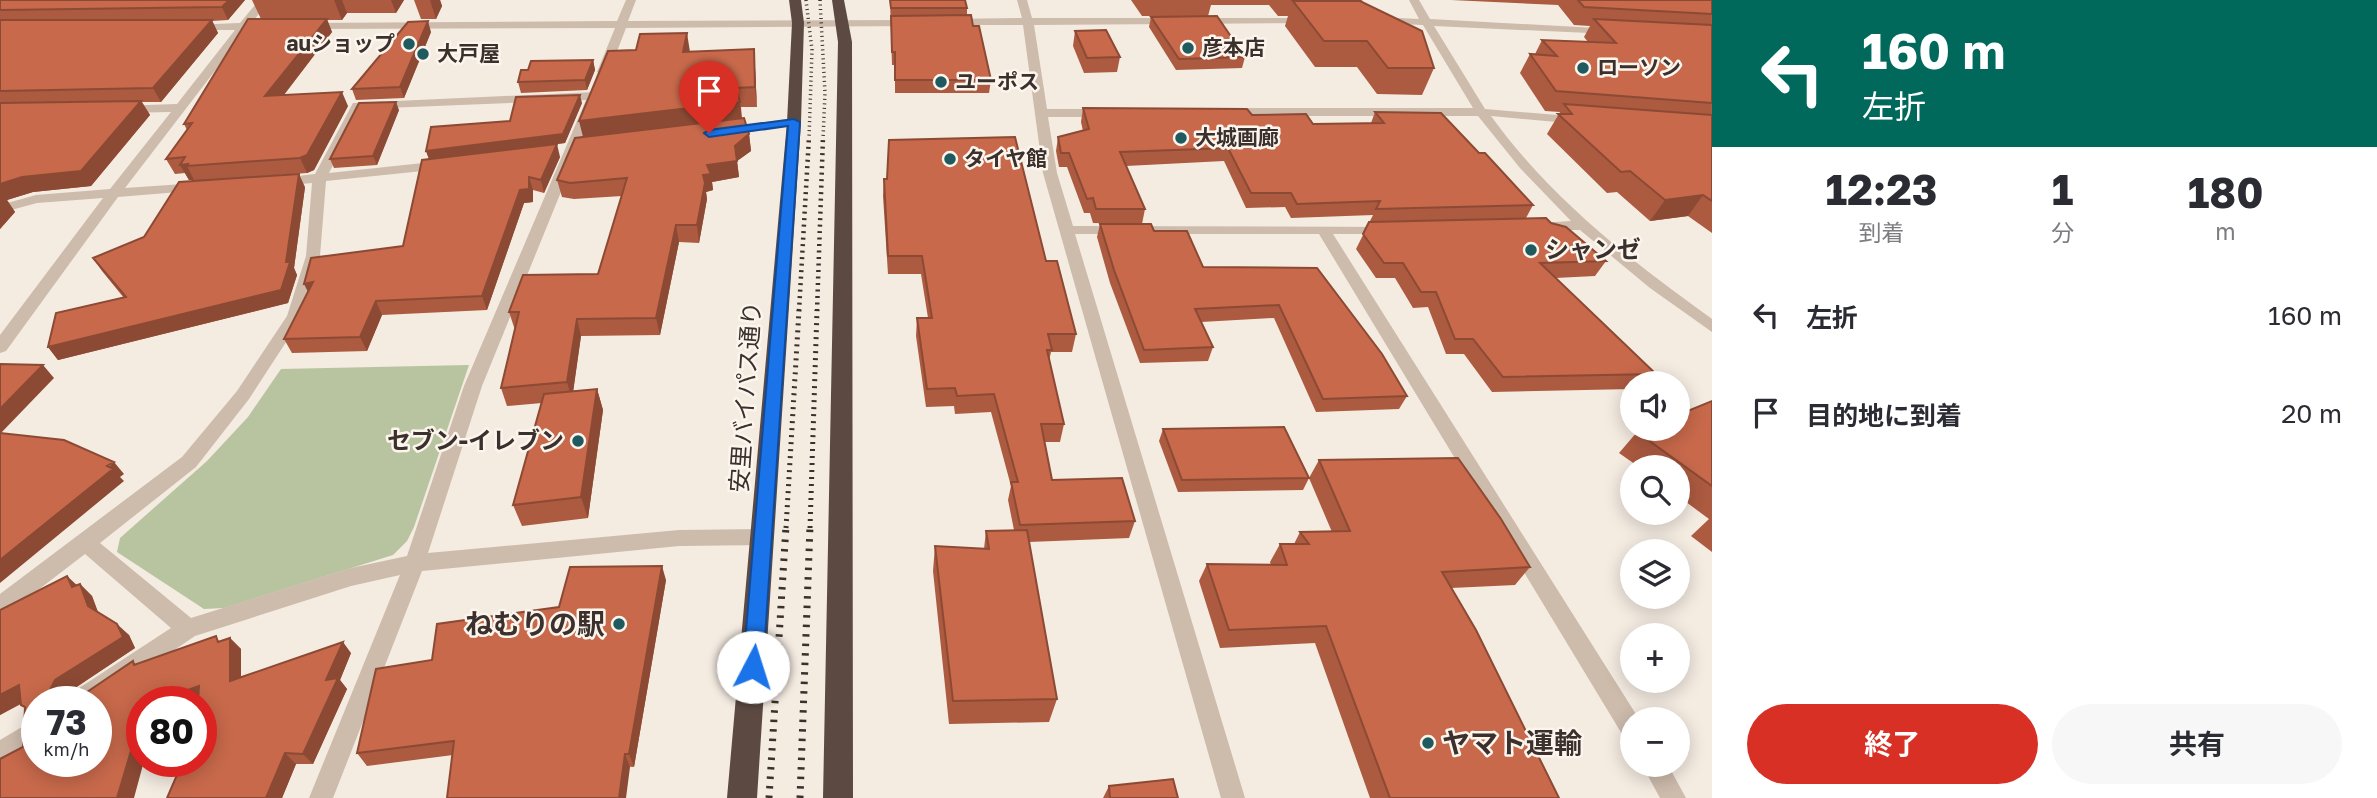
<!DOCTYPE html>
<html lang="ja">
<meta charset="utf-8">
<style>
:root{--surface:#fff;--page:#f7f7f7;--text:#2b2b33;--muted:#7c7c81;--accent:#d93025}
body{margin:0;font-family:"Golos Text","Noto Sans JP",sans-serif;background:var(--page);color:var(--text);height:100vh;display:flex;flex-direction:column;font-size:26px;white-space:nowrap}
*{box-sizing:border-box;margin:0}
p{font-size:23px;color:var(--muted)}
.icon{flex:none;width:38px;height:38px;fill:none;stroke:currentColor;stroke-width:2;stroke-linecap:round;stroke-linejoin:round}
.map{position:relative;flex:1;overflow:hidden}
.sheet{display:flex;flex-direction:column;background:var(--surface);width:665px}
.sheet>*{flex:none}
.banner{background:#00695c;color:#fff;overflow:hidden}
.buttons{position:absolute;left:1620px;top:371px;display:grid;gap:14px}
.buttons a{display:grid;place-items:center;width:70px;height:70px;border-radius:50%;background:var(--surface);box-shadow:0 4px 18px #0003;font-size:35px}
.speed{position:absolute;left:21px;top:686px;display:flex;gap:14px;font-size:35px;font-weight:700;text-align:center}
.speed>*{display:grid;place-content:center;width:91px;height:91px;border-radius:50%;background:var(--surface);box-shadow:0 4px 18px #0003;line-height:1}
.speed small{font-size:18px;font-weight:400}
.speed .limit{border:10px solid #d22;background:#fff;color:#111}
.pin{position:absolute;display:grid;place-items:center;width:60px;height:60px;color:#fff;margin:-72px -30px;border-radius:50% 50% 50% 0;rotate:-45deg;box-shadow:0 0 7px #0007}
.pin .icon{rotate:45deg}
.me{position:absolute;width:77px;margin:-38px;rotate:5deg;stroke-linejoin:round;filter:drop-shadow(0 0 5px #0008)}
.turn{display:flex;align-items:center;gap:24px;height:147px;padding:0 35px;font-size:32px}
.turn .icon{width:91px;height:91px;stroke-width:2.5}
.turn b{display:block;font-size:49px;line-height:60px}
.eta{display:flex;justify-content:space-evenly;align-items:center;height:119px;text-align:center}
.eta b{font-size:42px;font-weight:700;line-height:49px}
.primary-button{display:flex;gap:14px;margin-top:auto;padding:14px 35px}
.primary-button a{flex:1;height:80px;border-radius:42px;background:var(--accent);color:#fff;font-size:28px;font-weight:700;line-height:80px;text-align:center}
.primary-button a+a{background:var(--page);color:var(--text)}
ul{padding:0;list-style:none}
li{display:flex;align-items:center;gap:21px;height:98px;padding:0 35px}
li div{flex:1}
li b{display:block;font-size:26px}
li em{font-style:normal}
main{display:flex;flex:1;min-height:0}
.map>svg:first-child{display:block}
</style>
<main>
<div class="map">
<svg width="1712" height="798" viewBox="0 0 1712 798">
<rect width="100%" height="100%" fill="#f4ebe1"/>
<path fill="#b8c4a0" d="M469 365 414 527 407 541 393 555 224 608 204 609 117 552 120 538 207 461 248 417 281 369Z"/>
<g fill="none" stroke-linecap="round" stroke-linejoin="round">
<path fill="#cdbbac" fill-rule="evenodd" d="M259 0H269L252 23 271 24V28L247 29 125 188 198 183 203 184V190L118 197 6 351 0 353V335L103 198 37 203 0 213V205L36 195 110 189 171 112 122 113 116 109 118 106 177 104 235 30H194L190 29V25L240 23Z
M626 0H636L628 21 915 20 920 23 915 26 626 28 609 72 603 75 597 72 615 28 306 29 301 26 306 23 617 21Z
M1017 0H1027L1032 18H1314L1315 20 1310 23 1034 25 1047 109H1106L1112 113 1106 117H1048L1057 173 1073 226 1394 227 1396 230 1394 233 1389 234H1333L1639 719H1633V742L1625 739 1319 234H1075L1245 798H1221L1043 173 1023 25H950L945 22 950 19 1022 18Z
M1409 0H1419L1430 19 1615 29 1616 31 1611 34 1434 26 1485 109 1582 117 1584 120 1578 124 1491 116C1551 199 1630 260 1712 319V332L1650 288 1580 230H1534V224L1539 223 1571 221 1520 168 1478 116H1228L1222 112 1228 108H1473L1423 25 1377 23 1372 20 1377 17 1419 19Z
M594 92 600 96 482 386 428 553 679 530 764 529 771 531 774 537 771 543 764 545 679 546 422 571 333 798H309L400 575 351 586 195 636 96 703 67 702 70 694 171 628 85 554 8 613 0 615V594L182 457 237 391 287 316 306 256 312 183 278 186 273 185V179L315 174 353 103ZM586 100 464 386 407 556 351 568 191 618 100 543 196 467 249 399 303 316 320 256 326 181 442 169 449 165 442 161 329 173 361 109Z
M794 118 798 119V125L723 136 717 132 723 128Z
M37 718V743L0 766V740Z
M1642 765H1668L1686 798H1660Z"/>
<path fill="#5c4a42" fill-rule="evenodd" d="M789 0H801L804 23 801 122 757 798H727L787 122 792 23Z
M832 0H844L852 42 853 798H823L838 42Z"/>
<path stroke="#3b302b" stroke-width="3.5" stroke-dasharray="1 3.5" stroke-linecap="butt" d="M806 0 812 50 809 139
M820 0 825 93 823 139"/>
<path stroke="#3b302b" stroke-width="4.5" stroke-dasharray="2 4.5" stroke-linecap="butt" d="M799 311 809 137
M817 311 823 137"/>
<path stroke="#3b302b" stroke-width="5" stroke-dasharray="2 5" stroke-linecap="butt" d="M786 528 799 310
M810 528 817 310"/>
<path stroke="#3b302b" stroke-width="7" stroke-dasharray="2.5 7" stroke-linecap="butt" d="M769 798 786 526
M800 798 810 526"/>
</g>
<path fill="#ac5a40" d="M0 0H245L228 20 212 21 218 33 161 102H142L150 115 91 186 33 192 7 200 15 212 0 229Z
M252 0H404L396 13H347L342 20H327L332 32 284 95 348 106 314 170 307 173 195 181 194 180H189L185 173 175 174 166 159 187 130 184 124 261 19Z
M414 0H440L442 6 436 19H421Z
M890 0H965L967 8V15L973 26 991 80 989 93H895V65H892Z
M1131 0H1363L1361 1 1434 68 1422 95 1377 94 1357 67H1315L1285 26 1288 16H1278L1269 5H1211L1208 16H1142Z
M1451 0H1712V233L1688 216 1650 221 1617 192 1607 193 1547 134 1560 112 1545 111 1520 73 1530 54H1535L1542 40 1588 42 1584 37 1590 26 1574 25 1558 5Z
M1151 17 1245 57 1242 68 1176 70 1149 27Z
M1075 31 1120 57 1117 72 1084 73 1073 46Z
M431 32 404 98 356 100 352 89Z
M690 52 755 68 757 107H741L742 119 749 134 751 151 737 161 739 177 712 182 713 190 706 192 707 199 699 243 679 242 660 335 581 336 573 391 597 389 603 410 588 518 522 526 513 505 542 403 507 406 501 388 515 330 509 312 598 274 622 196 574 199 562 197 557 180 583 137Z
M593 60 595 70 587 90 521 93 518 82 528 70Z
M582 103 565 143 458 156 560 157 544 193 533 190V202L524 203 487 310 382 315 367 351 292 353 284 339 403 246 429 159 426 151 510 121Z
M1083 108 1252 115 1313 124 1371 123 1375 112 1479 153 1533 205 1526 218 1551 223 1606 261 1595 276 1555 278 1656 374 1649 383H1633V389L1492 392 1464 354H1446L1428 307 1413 308 1395 278H1376L1356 249 1373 215 1291 218 1285 207 1246 208 1224 161 1126 166 1145 209 1142 224 1093 223 1090 213H1084L1067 167H1059L1056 151 1058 137 1083 131 1081 122Z
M399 110 377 165 334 168 330 159Z
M884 179 1046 261 1076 334 1072 352H1051L1049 361 1064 424 1060 442H1044L1052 480 1135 521 1129 538 1029 542 1057 699 1049 722 949 724 933 571 935 546 984 549 986 531 1014 530 1008 500 1011 486 991 412 955 414 954 406 926 407 916 336 917 318H928L921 274H888L883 196Z
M305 187 294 268 297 275 288 303 58 360 48 347 124 298 102 271 93 258Z
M1100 224 1154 231 1203 267 1317 268 1407 396 1399 409 1316 412 1274 318 1201 322 1213 347 1208 361 1140 363 1110 283 1097 237Z
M1712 401V552L1691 536 1709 519 1678 496V467H1639L1619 453 1637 432Z
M1163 429 1309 478 1319 460 1530 567 1515 585 1451 588 1559 798H1370L1315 643 1220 648 1199 581 1207 564 1271 565 1270 562 1280 544H1294L1300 532H1332L1309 478 1303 490 1178 492 1159 441Z
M666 580 634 767 453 755 367 766 357 753 432 660 559 607Z
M80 584 92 596 98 612 129 635 135 648 69 692 68 693 84 694 133 661 135 664 230 638 241 649V678L351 653 340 680 347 689 313 764H296L282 798H167L201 761V702H142L23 747 25 708 21 704 0 715V610Z
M1109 786 1178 798H1103Z"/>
<path fill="#8c4a34" d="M229 0H245L228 20 222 7Z
M334 0H342L347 13 342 20Z
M391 0H404L396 13Z
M430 0H440L442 6 436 19Z
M327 19 332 32 272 110 265 96Z
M212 20 218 33 161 102 153 88Z
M428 21 431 32 404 98 400 87Z
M687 33 690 52H683Z
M754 49 755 68 757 107 755 87Z
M593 60 595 70 587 90 585 80Z
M342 92 348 106 314 170 307 173 300 158Z
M580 95 582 103 565 143 429 159 426 151Z
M141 101 150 115 91 186 33 192 7 200 15 212 0 229V184Z
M396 102 399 110 377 165 373 156Z
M740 102 742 122 584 141 579 121Z
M749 134 751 151 737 161 739 177 712 182 713 190 706 192 707 199 699 243 697 225 703 175 707 165Z
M557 144 560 157 544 193 541 180Z
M188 164 187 166 194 180H189L180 165Z
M299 174 305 187 294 268 297 275 288 303 58 360 48 347 286 262Z
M529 177 533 190V202L524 203 487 310 482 296 520 190Z
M1703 195 1688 216 1650 221 1665 200Z
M676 225 679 242 660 335 656 318Z
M313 282 311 298 304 284Z
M376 301 382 315 367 351 360 337Z
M577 319 581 336 572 400 567 382Z
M43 365 54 378 0 434V409Z
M597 389 603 410 588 518 581 497Z
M114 462 124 474 120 477 124 481 0 583V560Z
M662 566 666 580 634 767 629 754Z
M67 576 80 588 72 587Z
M80 584 92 596 100 618 88 606Z
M117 624 129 635 135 648 69 692 65 701 53 693 50 690 55 680Z
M230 638 241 649V693L230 681Z
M343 642 351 653 340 680 347 689 313 764 303 754 326 680Z
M19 685 34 696 0 715V695Z
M199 686V702H155Z
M142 714V761H144L134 798H117Z
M285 753 296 764 282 798H266Z
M625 754 630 767 626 798H619Z"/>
<path fill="#c8694b" stroke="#8c4a34" stroke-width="2" fill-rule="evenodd" d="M0 0H229L222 7 0 10Z
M890 0H965L967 8H891Z
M1578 0H1712V14L1584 7Z
M1293 1H1360L1422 31 1434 68H1388L1367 41H1324Z
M971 15 973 26H979L991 80H895V52H892L891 16Z
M1217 16 1245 57 1179 59 1151 17Z
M248 19H327L265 96 342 92 307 155 300 158 187 166 188 164 180 165 185 157 166 159 192 123 184 124Z
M1594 19 1712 25V103L1556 91 1530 54 1557 56 1542 40 1616 43Z
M0 20H212L153 88 0 91Z
M428 21 400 87 352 89 408 22Z
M1106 30 1120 57 1087 58 1075 31Z
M687 33 683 52 754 49 755 87 736 88 740 102 579 121 608 51 636 50 640 34Z
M593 60 585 80 518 82 521 70H528L531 61Z
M580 95 563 134 426 151 431 127 510 121 516 97Z
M141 101 81 171 22 177 0 184V103Z
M396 102 373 156 330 159 359 103Z
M1564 104 1712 115V201L1703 195 1665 200 1630 171 1621 172 1558 114H1572Z
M1083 108 1247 109 1252 115 1306 114 1313 124 1384 123 1375 112 1441 113 1479 153H1485L1533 205 1376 209 1380 201 1297 204 1291 193H1251L1228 148 1120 152 1145 209H1096L1093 198 1087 199 1069 153H1061L1058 137 1089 129Z
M744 118 749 134 735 146 737 161 707 165 711 174 703 175 705 183 697 225H676L656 318 577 319 567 382 501 388 519 312H509L523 275 598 274 627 178 570 183 557 180 575 138Z
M1015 137 1046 261H1057L1076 334H1048L1052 350H1047L1064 424H1041L1052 480 1122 478 1135 521 1020 525 1011 482H1018L994 394 957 396 955 388 927 389 917 318H932L922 256H888L884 179H887L889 140Z
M557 144 541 180 529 177V189L520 190 482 296 376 301 360 337 284 339 313 282 304 284 311 258 403 246 422 160Z
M299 174 286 262H290L281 290 48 347 56 313 126 297 93 258 144 237 179 182Z
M1546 218 1551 223 1566 227 1606 261 1540 263 1656 374 1503 377 1473 339H1455L1436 292H1421L1403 263H1384L1363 234 1369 222Z
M1100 224H1151L1154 231H1187L1203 267 1317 268 1382 354 1407 396 1323 399 1279 305 1195 309 1213 347 1144 350 1114 270Z
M0 364 43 365 0 409Z
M597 389 581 497 513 505 544 394Z
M1712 401V486L1637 432 1645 429H1678V415Z
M1284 427 1309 478 1182 480 1163 429Z
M0 433 64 440 114 462 107 466 113 469 0 560Z
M1458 458 1501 519 1530 567 1442 572 1476 630 1559 798H1390L1326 626 1229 630 1207 564 1287 565 1280 544H1309L1300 532 1350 531 1319 460Z
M1027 530 1057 699 953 701 935 546 989 549 986 531Z
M662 566 629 754H625L619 798H447L454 741 357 753 376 669 432 660 437 624 559 607 570 567Z
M67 576 72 587 80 584 88 606 117 624 123 637 55 680 50 690 53 693 84 694 133 661 134 665 216 636 218 642 230 638V681L343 642 326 680 338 678 303 754 285 753 266 798H167L183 761H201V702H198L199 686 155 702H142V714L117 798H0V759L23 747 25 707 21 705 19 685 0 695V610ZM37 702H96V761H37Z
M1173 779 1178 798H1110L1109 786Z"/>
<path fill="#1a73e8" stroke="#114b97" stroke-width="2" d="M794 119 800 122 763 667 760 674 753 677 746 674 743 667 788 126 709 137 704 133 709 130Z"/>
<g fill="#1f5a5e" stroke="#fbf5ee" stroke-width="2.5">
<circle cx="409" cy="44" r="7"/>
<circle cx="1188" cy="48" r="7"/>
<circle cx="423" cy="54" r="7"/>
<circle cx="1583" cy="68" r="7"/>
<circle cx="941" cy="82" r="7"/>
<circle cx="1181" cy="138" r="7"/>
<circle cx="950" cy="159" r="7"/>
<circle cx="1531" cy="250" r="7"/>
<circle cx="578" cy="441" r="7"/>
<circle cx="619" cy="624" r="7"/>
<circle cx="1428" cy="743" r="7"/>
</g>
<g text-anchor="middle" stroke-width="5" stroke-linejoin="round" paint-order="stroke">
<g font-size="21" font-weight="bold" fill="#3b302b" stroke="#fbf5ee" text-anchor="start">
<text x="395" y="51" text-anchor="end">auショップ</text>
<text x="1202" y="55">彦本店</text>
<text x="437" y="61">大戸屋</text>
<text x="1597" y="75">ローソン</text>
<text x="955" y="89">ユーポス</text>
<text x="1195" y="145">大城画廊</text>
<text x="964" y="166">タイヤ館</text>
</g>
<g font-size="24" font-weight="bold" fill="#3b302b" stroke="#fbf5ee" text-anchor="start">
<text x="1545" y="258">シャンゼ</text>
<text x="564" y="449" text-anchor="end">セブン-イレブン</text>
</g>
<g font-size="24" fill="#3b302b" stroke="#fbf5ee">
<text transform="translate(746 397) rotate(-86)" y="8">安里バイパス通り</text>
</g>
<g font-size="28" font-weight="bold" fill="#3b302b" stroke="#fbf5ee" text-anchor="end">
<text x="605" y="634">ねむりの駅</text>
<text x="1442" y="753" text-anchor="start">ヤマト運輸</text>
</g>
</g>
</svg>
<div class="buttons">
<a><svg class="icon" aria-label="sound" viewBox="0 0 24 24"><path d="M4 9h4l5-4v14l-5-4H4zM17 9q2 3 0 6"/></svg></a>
<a><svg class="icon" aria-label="search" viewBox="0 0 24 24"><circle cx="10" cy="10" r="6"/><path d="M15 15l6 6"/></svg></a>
<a><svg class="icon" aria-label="layers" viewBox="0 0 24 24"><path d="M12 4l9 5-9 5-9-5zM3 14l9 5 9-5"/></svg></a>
<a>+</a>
<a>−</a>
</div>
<div class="speed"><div>73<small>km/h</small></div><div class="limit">80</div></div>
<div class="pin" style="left:709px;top:133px;background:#d93025"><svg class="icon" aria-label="arrive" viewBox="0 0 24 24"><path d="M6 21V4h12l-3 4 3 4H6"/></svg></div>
<svg class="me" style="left:753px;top:667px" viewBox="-20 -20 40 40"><circle r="19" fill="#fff"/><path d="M0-13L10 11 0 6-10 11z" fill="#1a73e8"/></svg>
</div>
<section class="sheet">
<div class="banner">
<div class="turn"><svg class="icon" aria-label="left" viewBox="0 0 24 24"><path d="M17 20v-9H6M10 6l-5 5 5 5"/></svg><div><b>160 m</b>左折</div></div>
</div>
<div class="eta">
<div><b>12:23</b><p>到着</p></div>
<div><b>1</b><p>分</p></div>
<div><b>180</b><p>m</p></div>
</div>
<ul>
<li><svg class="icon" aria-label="left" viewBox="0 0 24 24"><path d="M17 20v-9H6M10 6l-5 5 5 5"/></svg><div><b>左折</b></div><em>160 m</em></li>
<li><svg class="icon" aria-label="arrive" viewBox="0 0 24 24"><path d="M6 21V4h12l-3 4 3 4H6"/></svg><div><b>目的地に到着</b></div><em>20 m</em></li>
</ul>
<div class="primary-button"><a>終了</a><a>共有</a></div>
</section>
</main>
